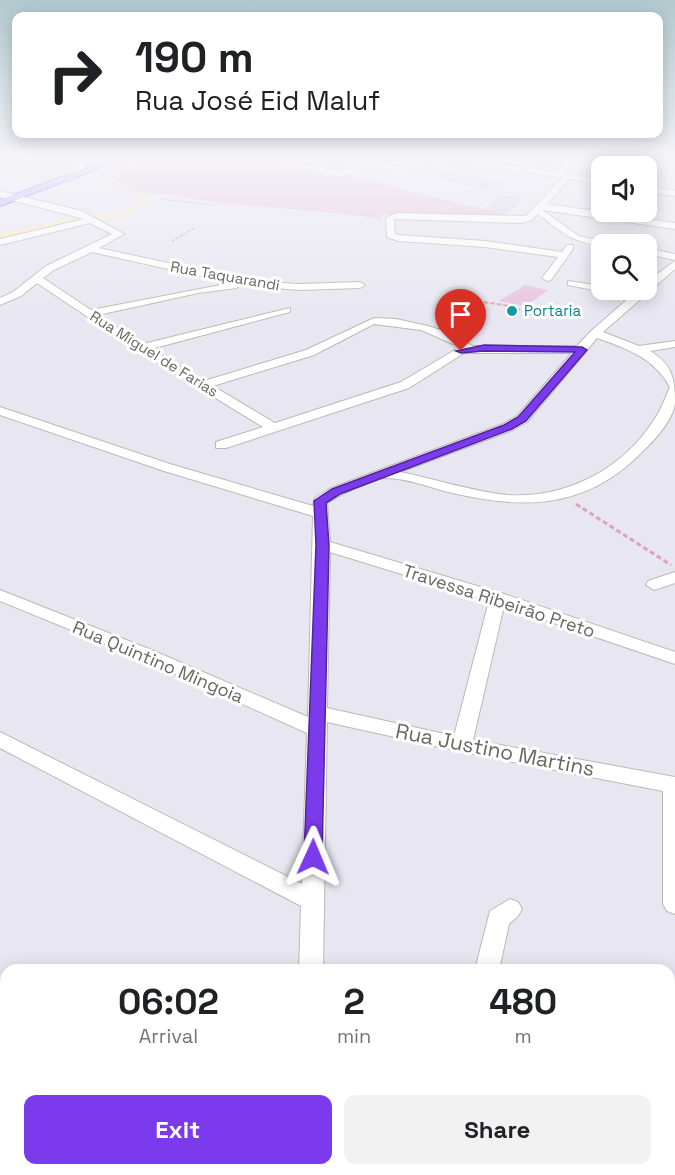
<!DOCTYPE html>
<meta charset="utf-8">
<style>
:root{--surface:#fff;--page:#f2f2f2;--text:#202124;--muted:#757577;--accent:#7c3aed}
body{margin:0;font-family:"Space Grotesk",sans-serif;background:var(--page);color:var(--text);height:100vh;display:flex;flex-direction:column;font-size:22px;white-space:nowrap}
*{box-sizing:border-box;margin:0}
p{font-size:20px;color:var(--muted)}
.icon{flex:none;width:33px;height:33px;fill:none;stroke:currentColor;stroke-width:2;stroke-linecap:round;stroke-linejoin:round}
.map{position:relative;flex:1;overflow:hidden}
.sheet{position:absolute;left:0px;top:964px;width:675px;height:212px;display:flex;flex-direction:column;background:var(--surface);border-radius:18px 18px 0 0;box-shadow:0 3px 15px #0003}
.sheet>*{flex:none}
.hud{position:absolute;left:12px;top:12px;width:651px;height:126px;border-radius:12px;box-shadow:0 3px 15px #0003;background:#fff;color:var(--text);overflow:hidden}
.fabs{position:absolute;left:591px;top:156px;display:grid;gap:12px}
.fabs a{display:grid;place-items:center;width:66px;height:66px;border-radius:12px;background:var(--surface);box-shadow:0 3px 15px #0003;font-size:30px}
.pin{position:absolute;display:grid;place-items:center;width:51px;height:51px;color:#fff;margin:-62px -26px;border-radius:50% 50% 50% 0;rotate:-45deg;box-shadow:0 0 6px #0007}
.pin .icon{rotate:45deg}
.me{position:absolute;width:66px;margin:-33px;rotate:1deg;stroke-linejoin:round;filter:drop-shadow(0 0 4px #0008)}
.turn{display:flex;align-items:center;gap:21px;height:126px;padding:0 24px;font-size:27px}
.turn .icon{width:78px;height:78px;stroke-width:2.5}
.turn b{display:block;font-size:42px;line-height:51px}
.eta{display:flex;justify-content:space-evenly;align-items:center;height:102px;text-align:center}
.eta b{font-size:36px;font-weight:800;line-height:42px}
.action{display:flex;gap:12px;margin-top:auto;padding:12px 24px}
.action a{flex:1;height:69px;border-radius:12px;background:var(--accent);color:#fff;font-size:24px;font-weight:800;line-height:69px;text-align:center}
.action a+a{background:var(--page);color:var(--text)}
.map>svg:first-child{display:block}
</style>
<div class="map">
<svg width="675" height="1175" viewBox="0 0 675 1175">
<rect width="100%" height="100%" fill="#e8e7f1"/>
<path fill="#d9d8e3" d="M438 165 505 185 486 191 419 171Z
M501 195 525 198 508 213 484 209Z"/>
<path fill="#e9c3dc" d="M132 157H166L194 162 206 157H252L339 179 347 176 513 216 386 214H382L380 219 339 213 218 203 168 194 130 193 101 177 102 169Z
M525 285 548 290 526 306 499 301Z"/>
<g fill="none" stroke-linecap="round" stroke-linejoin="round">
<path stroke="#ffeca9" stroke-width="3" d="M0 236 76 219 125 214 143 204 146 199 105 177 131 162 129 159"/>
<defs>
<path id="minor" d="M84 157H93L72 180H66V176Z
M258 157H274L340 172 383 157H395L341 177Z
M399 157H410L392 166C407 169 420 157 436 157L401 172 380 167Z
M438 157H460L555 172 571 157H580L563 174 602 179V184L569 179 547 204 675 223V229L542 210 579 236 615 244C579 248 565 235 538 214L532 220 521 223 394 219 395 234 399 235 485 241 562 252 567 245H573V249L551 280 547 281 542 278 558 257 485 247 398 241 387 237 386 218 396 213 526 216 562 178Z
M591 162H675V166H594Z
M646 187 675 190V196L646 192Z
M0 191 82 211 124 234 99 248 252 281 299 284 360 282 365 285 360 288 299 290 241 285 236 288 198 293 98 315 143 344 290 308V312L151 349 204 381 306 350 374 318 396 319 428 326 456 335 472 346H577L591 331 630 297 568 285V281L602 286V290H646V282L675 261V269L603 332 639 346 675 341V347L650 351C672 364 675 378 675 403 673 421 652 443 639 455 582 511 520 509 448 492 429 487 406 478 386 478 371 478 340 495 327 503L330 542 504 594 675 652V664L504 606 473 740 675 777V914L667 911 663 904V791L462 752 327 722 323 970H299L301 906 0 748V732L302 884 307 733 142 659 0 601V590L154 651 308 717 313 516 164 471 0 415V407L170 464 313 506 315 498 331 488 503 424 517 416 572 353H464L409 388 226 448H216V442L263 427 137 350 37 283 21 296 0 305V298L13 292 46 266 112 234 90 223 0 245V239L84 219 0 197ZM92 252 231 283 91 310 43 278 54 270ZM374 324 421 330 460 347 401 382 275 423 213 386 314 355ZM597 338C628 349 654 358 670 387 665 398 661 410 654 420 622 470 565 499 507 495 471 491 435 479 400 472L513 430 527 422ZM330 552 489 601 454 736 327 708Z
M646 248 675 254V260L646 254Z
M675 572V583L654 590 646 585 648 581Z
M510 899 518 902 522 909 518 916 509 924 499 970H475L490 911Z
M669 1112 675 1114V1142L669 1140Z
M291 1170H319V1175H291Z"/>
<path id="major" d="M115 157H128L0 206V200Z"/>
</defs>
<use href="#minor" stroke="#bab9b2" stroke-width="2"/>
<use href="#major" stroke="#6358f9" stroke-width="2"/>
<path stroke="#daa4b9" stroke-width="1.5" stroke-dasharray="3 1.5" stroke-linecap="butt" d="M160 199 213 205
M172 241 195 228"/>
<path stroke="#daa4b9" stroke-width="2" stroke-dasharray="4.5 2" stroke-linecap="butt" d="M484 302 510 306 541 318"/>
<path stroke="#daa4b9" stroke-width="3" stroke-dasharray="5 3" stroke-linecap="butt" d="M576 504 671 565"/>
<use href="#minor" fill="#fff" fill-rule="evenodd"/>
<use href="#major" fill="#bdaeff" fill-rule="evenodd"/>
</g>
<linearGradient id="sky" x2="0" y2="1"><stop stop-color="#b1cacf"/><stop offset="0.49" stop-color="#f5f4f9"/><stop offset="1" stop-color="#f5f4f9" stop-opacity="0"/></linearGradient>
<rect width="675" height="322" fill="url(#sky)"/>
<path fill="#7c3aed" stroke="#51269a" stroke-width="1.5" d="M484 345 582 347 587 350 526 421 512 429 340 494 326 503 329 545 322 857 320 863 313 865 307 863 304 857 316 545 314 501 332 489 504 425 518 417 575 352 484 351 461 353 456 351Z"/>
<circle fill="#0f9aa8" stroke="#fff" stroke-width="2" cx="512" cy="311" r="6"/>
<g text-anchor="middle" stroke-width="6" stroke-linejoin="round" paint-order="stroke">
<g font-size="15" fill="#68675e" stroke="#fff">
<text transform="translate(225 276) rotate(10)" y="5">Rua Taquarandi</text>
<text transform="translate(154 354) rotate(32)" y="5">Rua Miguel de Farias</text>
</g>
<g font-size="15" fill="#0d838f" stroke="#fff" text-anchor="start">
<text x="524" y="316">Portaria</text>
</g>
<g font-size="18" fill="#68675e" stroke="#fff">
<text transform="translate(499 601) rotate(18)" y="6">Travessa Ribeirão Preto</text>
<text transform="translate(158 662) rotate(23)" y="6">Rua Quintino Mingoia</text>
</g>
<g font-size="21" fill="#68675e" stroke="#fff">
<text transform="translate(495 750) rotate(11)" y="7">Rua Justino Martins</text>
</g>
</g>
</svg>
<div class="fabs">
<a><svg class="icon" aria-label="sound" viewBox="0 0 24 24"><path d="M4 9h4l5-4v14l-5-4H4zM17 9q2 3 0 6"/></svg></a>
<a><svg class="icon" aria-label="search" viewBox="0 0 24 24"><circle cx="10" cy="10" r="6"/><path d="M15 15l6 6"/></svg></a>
</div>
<div class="pin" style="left:461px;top:351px;background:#d93025"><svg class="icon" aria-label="arrive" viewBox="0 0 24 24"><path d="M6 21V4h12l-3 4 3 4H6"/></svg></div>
<svg class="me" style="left:313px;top:857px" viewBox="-20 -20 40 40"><path d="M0-17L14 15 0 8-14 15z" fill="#7c3aed" stroke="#fff" stroke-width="4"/></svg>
<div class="hud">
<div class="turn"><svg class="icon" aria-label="right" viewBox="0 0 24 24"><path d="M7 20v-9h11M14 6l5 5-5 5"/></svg><div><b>190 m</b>Rua José Eid Maluf</div></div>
</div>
<section class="sheet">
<div class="eta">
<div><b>06:02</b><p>Arrival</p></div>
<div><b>2</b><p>min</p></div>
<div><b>480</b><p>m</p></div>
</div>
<div class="action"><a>Exit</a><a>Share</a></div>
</section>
</div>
